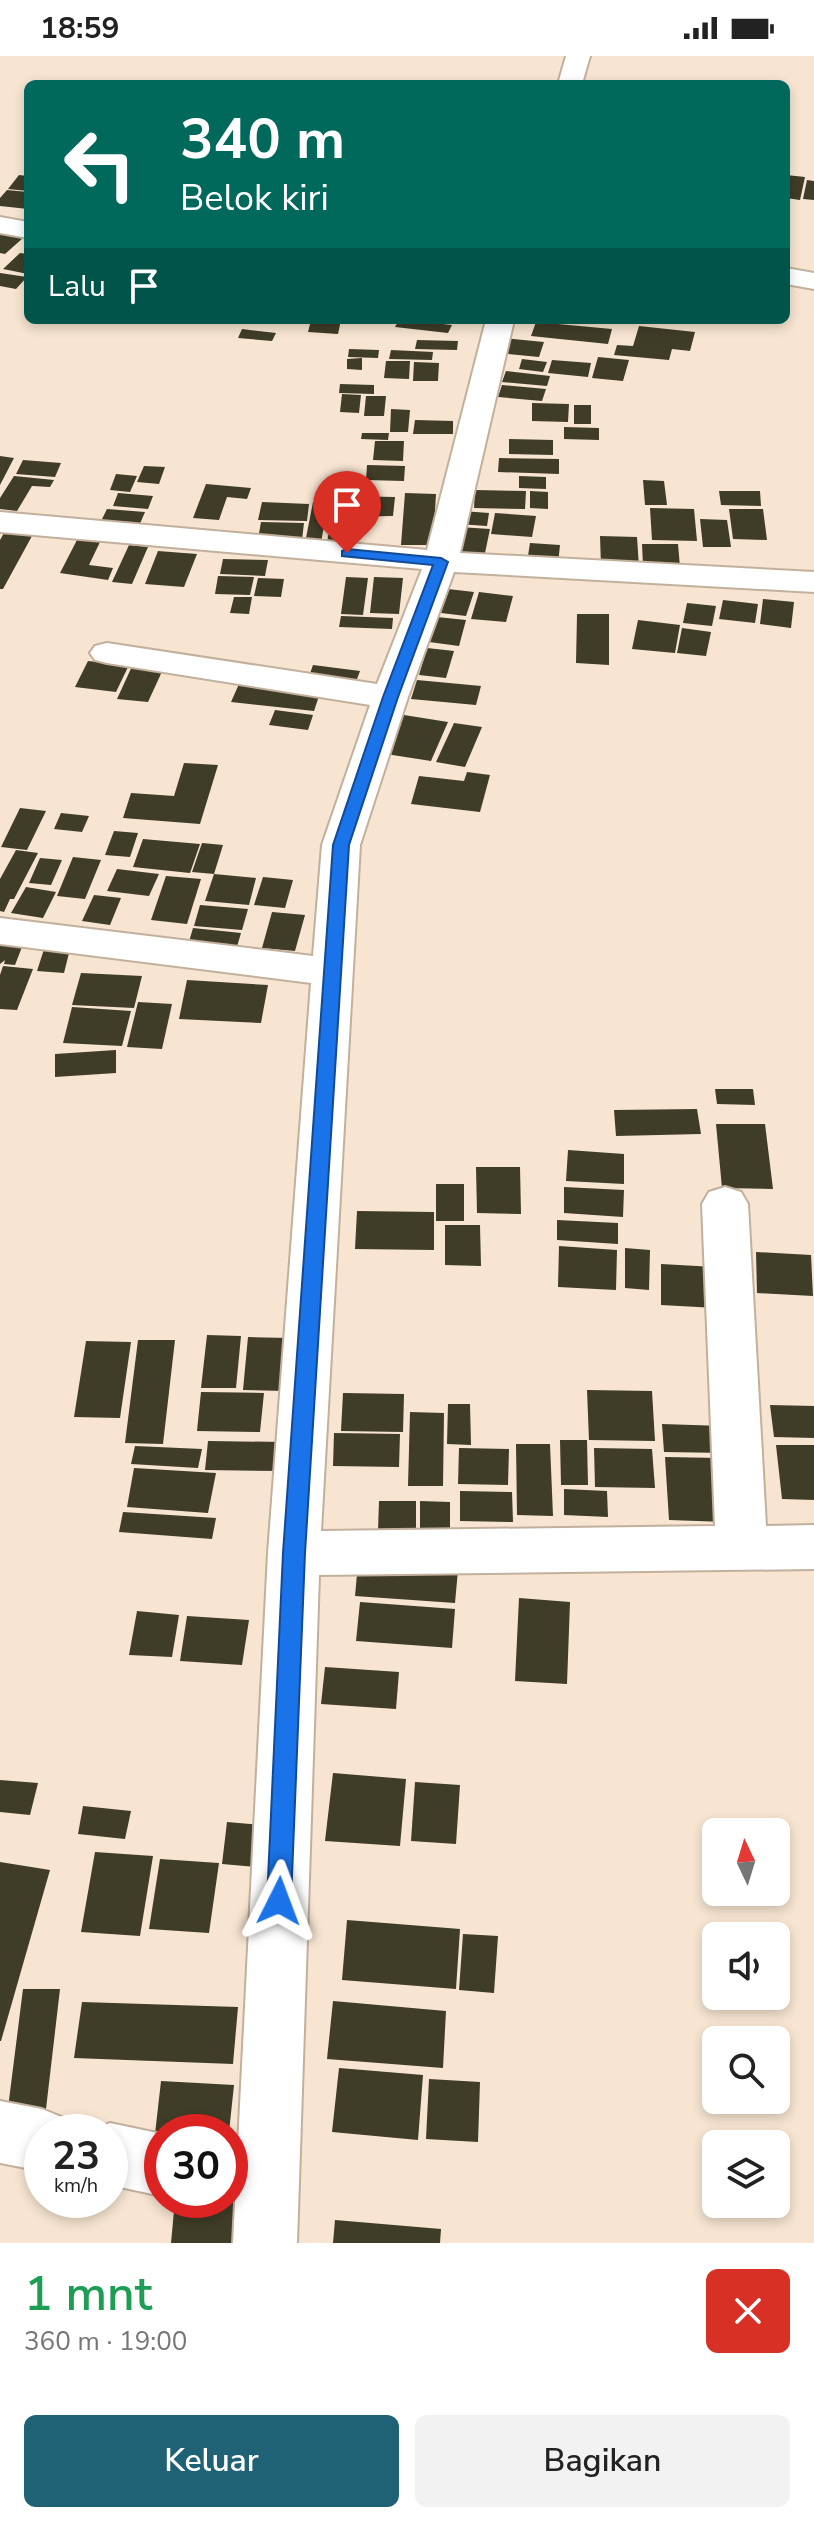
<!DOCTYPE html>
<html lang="id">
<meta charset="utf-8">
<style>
:root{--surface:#fff;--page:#f2f2f2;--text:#222;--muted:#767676;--accent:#1f6275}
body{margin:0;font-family:"Nunito Sans",sans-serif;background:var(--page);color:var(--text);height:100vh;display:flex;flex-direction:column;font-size:30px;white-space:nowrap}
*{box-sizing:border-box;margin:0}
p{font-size:26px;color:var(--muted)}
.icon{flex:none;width:44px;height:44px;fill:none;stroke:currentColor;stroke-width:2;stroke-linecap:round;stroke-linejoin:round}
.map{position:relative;height:2187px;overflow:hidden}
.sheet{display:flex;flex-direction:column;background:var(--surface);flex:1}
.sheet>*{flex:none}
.hud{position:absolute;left:24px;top:24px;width:766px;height:244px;border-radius:12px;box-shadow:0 4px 12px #0003;background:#00695c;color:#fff;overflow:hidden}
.needle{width:52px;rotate:356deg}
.controls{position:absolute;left:702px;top:1762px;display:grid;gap:16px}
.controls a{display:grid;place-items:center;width:88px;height:88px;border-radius:12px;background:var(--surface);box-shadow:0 4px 12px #0003;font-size:40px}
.speed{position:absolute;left:24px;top:2058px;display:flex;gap:16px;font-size:40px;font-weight:700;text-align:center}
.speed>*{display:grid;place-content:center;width:104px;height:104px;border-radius:50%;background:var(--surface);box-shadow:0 4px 12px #0003;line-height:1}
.speed small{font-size:20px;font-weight:400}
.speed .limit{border:12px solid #d22;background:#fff;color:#111}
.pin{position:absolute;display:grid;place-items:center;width:68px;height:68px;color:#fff;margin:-82px -34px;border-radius:50% 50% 50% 0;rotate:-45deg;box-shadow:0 0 8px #0007}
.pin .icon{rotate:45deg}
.me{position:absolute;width:88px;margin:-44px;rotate:3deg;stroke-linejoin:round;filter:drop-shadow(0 0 6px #0008)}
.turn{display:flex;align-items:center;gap:28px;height:168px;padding:0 24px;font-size:36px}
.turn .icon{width:104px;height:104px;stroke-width:2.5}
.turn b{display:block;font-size:56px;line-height:68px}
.then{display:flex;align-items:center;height:76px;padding:0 24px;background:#0003;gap:16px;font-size:30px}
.round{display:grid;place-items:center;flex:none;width:84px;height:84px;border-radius:12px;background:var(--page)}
.overview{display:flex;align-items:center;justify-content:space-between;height:136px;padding:0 24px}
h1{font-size:48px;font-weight:600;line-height:60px;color:#1e9e55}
.action{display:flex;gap:16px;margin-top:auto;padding:16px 24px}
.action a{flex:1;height:92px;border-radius:12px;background:var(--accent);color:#fff;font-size:32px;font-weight:600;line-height:92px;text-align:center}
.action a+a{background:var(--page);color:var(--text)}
.status{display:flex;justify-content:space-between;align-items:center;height:56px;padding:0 40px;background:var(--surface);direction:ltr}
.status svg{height:22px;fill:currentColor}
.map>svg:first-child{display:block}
</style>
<div class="status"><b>18:59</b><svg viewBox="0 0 49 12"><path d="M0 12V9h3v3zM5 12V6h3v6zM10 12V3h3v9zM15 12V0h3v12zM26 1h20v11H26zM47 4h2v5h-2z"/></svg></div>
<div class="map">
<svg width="814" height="2187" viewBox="0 0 814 2187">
<rect width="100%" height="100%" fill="#f7e5d1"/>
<path fill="#3f3c27" d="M19 119 28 120V135L8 133Z
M786 119 805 121 800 144 786 142Z
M807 124 814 125V144L803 143Z
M7 134 28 136V153L0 150V142Z
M0 178 23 182 5 198 0 197Z
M20 197 28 198V218L3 213Z
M0 217 27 221 16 233 0 230Z
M311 264H341L338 278 308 276Z
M399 264H407L452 269 448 277 395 271Z
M536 266 612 273 608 288 531 280Z
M639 270 695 276 690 295 672 293 669 304 614 299 617 289 633 290Z
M242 273 276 277 272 285 238 282Z
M504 282 544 286 539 301 499 297Z
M417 284 458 285 457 294 415 293Z
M349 293 379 294 378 302 348 301Z
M391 294 433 296 432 304 389 303Z
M598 301 629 304 623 325 592 322Z
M362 302V314L347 313V303Z
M522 303 547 306 543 316 519 313Z
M552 304 591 307 588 321 548 317Z
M386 305H410L409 323 384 322Z
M414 306 439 307 438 325H413Z
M506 315 550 320 547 330 502 326Z
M340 328 374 329V338L339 337Z
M502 329 546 333 542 345 498 341Z
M342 338 361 339 359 357 340 356Z
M366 340H386L384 360H364Z
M532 347 569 348 568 366 532 365Z
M574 349H591V368H574Z
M391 353 410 354 408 376H390Z
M415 364 453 365V378H413Z
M564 371 599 372V384L564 383Z
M362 377H389L388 384 361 383Z
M509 383 553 384V399L509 398Z
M375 385H404L403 405 373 404Z
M0 400 14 402 0 429Z
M499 402 559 403V418L498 416Z
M23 404 61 407 55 421 16 418Z
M367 409 405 410 404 425 366 424Z
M144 410 165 411 159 428 137 426Z
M116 418 137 420 130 436 110 434Z
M14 420 54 424 50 431 32 430 17 455 0 453V442Z
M519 420 546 421V433L519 432Z
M643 424 664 425 667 449H645Z
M206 428 251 432 247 443 227 441 219 464 193 462Z
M475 434 526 435 525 453 474 452Z
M530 435 548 436V453L530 452Z
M719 435H760L761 450 721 449Z
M118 437 153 440 148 453 113 450Z
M405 437 436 438 433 489H401Z
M344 440 395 441 393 460 341 461Z
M262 446 309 448 307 465 258 464Z
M313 446 328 447 321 487H305Z
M650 452 694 453 697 485 652 484Z
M107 453 145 456 139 470 100 467Z
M729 453H763L767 484 733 483Z
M462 455 489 457 487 470 458 468Z
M495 457 536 460 532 481 491 478Z
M330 463 354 464 353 477H329Z
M700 463 727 464 731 491H703Z
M261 466 304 467 302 484 258 483Z
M459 471 490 473 484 502 453 500Z
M4 477 32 480 3 533H0V484Z
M328 479H354L352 494H327Z
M600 480 637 481 639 511 601 510Z
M77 484 100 486 89 509 113 512 108 524 60 517Z
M530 487 560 489 558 508 527 506Z
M642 488H678L680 511 643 510Z
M129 489 148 491 132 528 112 526Z
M158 495 197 498 184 531 145 528Z
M223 503 268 504 265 520 220 518Z
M218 520 254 521 250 539 215 538Z
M346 521 368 522 363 559 341 558Z
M374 521 403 522 399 558 370 557Z
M258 522 284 523 281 541 254 540Z
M448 533 474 536 466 560 441 557Z
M479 536 513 540 506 566 471 563Z
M234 541H252L249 558 230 557Z
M763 543 794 546 791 572 760 568Z
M723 544 758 548 755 567 719 563Z
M687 547 716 550 712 570 683 567Z
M577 558H609V609L576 607Z
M341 560 393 562 392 573 339 571Z
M437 561 466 564 459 590 429 586Z
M638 564 680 569 675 597 632 593Z
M682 572 711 576 706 600 677 597Z
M427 592 454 595 446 622 419 619Z
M88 605 129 609 116 636 75 631Z
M134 606 165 609 148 646 117 643Z
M313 609 360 615 354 631 307 626Z
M417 624 481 630 476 649 411 643Z
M239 628 320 637 314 655 231 646Z
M275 654 313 659 308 674 269 669Z
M404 659 448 666 431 705 386 698Z
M454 667 482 671 465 711 436 706Z
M184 707 218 709 200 768 123 762 131 737 174 740Z
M467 716 490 719 480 756 411 748 419 720 464 725Z
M20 752 46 755 27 794 1 791Z
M61 757 89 760 82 776 54 773Z
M114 775 138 777 130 801 105 799Z
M143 783 200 788 190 817 133 811Z
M202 787 223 789 214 818 192 816Z
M16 794 38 797 14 843H10L4 856 0 855V823Z
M73 801 101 804 85 843 57 840Z
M40 802 62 804 51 829 29 827Z
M117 813 159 818 149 840 107 835Z
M214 818 256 822 249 849 205 845Z
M166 820 201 823 187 868 151 864Z
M263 821 293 824 285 852 254 849Z
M26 831 56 836 43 862 11 857Z
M94 839 121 842 110 869 82 865Z
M200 849 248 853 242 874 194 870Z
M272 856 305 859 295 895 262 892Z
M193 872 241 877 236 894 188 889Z
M47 884 72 885 64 917 37 915Z
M0 889 22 891 15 909 4 908 5 904 0 908Z
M3 910 33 913 17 954 0 953V919Z
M81 917 142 920 134 952 72 949Z
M187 924 268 929 261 967 179 963Z
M138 946 172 948 162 993 127 991Z
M72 951 131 955 122 990 63 987Z
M116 994V1017L55 1021V998Z
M715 1033H753L755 1049 717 1048Z
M697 1053 701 1078 616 1080 614 1054Z
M716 1068H765L773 1133 722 1132Z
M568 1094 624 1098V1128L566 1125Z
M476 1111H520L521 1158 477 1157Z
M436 1128H464V1165H436Z
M564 1131 624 1134 623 1161 564 1157Z
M357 1155 434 1156V1194L355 1193Z
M557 1164 618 1167V1188L557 1184Z
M445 1169H480L481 1210 445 1209Z
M559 1190 617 1194 616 1234 558 1231Z
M625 1192 650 1194 649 1234 625 1232Z
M756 1196 811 1199 813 1240 757 1237Z
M661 1208 715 1211 716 1252 661 1249Z
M207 1279 241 1280 236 1332H201Z
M248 1281 288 1282 285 1335 243 1334Z
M138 1284H175L163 1388 125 1387Z
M86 1285 131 1286 120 1362 74 1361Z
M587 1334 652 1335 655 1385 589 1384Z
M201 1336 264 1337 260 1376 197 1375Z
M343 1337 404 1338 403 1376 341 1375Z
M448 1348H470L471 1389 447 1388Z
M770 1349 814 1350V1382L774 1381Z
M410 1356 444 1357 443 1430H408Z
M662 1368 723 1370 726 1397 664 1396Z
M334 1377 400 1378 399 1411 333 1410Z
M560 1384H587L588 1429H561Z
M208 1385 283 1386 281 1415 205 1414Z
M516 1388H550L553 1460 517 1459Z
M776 1389H814V1444L782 1443Z
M135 1390 202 1393 198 1412 131 1408Z
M459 1392 509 1393 508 1429 458 1428Z
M594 1392 652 1393 655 1432 595 1431Z
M665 1401 719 1402 725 1466 669 1464Z
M134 1412 216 1417 208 1457 127 1451Z
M564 1433 607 1435 608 1461 564 1459Z
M460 1435 512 1436 513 1466 460 1465Z
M379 1445H416V1476L378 1475Z
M420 1445 450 1446V1478H420Z
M123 1456 216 1462 212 1483 119 1476Z
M358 1507 458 1514 455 1547 355 1540Z
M519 1542 570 1546 567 1628 515 1625Z
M360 1546 455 1553 452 1592 356 1585Z
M137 1555 179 1559 172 1601 129 1599Z
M187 1560 249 1564 242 1609 180 1605Z
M325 1611 399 1616 396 1653 321 1648Z
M333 1717 406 1723 400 1790 325 1785Z
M0 1724 38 1727 30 1759 0 1756Z
M415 1726 460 1729 456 1788 411 1785Z
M83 1750 131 1755 125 1783 78 1778Z
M227 1766 262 1769 256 1811 222 1808Z
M95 1796 153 1800 140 1880 81 1876Z
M160 1803 219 1807 209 1877 149 1873Z
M0 1806 50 1814 1 1985H0Z
M347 1864 460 1873 456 1933 342 1924Z
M463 1878 498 1880 494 1937 459 1934Z
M23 1933H60L46 2053 8 2052Z
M333 1945 446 1955 443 2012 327 2003Z
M82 1946 238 1951 233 2008 74 2002Z
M339 2012 423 2019 418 2084 332 2076Z
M429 2023 480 2026 478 2086 426 2083Z
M161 2025 234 2029 229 2076 155 2078Z
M230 2141H244L241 2187H171L175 2144H230Z
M335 2164 441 2173 440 2187H333Z"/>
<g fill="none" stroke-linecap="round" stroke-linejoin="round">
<defs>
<path id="minor" d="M566 0H590L582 28H558Z
M0 161 28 166V182L0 177Z
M786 212 814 217V233L786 228Z
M486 264H514L460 497 814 516V536L454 516 408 641 360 789 321 1475 715 1470 702 1148 709 1136 725 1131 741 1136 748 1148 766 1470 814 1469V1513L319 1519 297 2187H233L268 1497 311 927 0 888V862L313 900 322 789 370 649 107 607 95 604 90 597 95 590 107 587 377 628 422 513 0 476V456L427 494Z
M0 2045 42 2053 64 2062 70 2076H42V2115L0 2107Z
M110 2067 162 2078V2140L110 2129V2076H88Z"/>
</defs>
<use href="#minor" stroke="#c2b09d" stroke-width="4"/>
<use href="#minor" fill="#fff" fill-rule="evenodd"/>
</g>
<path fill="#1a73e8" stroke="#114b97" stroke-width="2" d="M347 493 441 502 448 506 398 641 349 789 305 1497 291 1845 287 1853 279 1857 271 1853 267 1845 283 1497 333 789 383 641 433 509 342 500V495Z"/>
</svg>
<div class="controls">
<a><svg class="needle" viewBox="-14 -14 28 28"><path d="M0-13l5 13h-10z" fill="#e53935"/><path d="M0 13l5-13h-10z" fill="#767676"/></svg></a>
<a><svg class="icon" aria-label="sound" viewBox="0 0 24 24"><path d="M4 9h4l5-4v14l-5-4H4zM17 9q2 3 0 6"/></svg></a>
<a><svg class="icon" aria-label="search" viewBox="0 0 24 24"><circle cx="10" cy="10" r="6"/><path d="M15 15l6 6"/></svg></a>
<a><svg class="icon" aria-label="layers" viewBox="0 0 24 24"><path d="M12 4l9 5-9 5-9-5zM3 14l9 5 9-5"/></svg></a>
</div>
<div class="speed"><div>23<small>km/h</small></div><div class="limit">30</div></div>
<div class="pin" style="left:347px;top:497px;background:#d93025"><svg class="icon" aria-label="arrive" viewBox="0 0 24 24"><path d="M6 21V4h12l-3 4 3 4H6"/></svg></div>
<svg class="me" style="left:279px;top:1845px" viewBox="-20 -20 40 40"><path d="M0-17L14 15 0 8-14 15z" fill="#1a73e8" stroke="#fff" stroke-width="4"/></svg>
<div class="hud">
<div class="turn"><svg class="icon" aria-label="left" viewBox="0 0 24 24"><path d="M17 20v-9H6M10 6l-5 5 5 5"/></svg><div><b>340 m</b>Belok kiri</div></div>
<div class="then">Lalu<svg class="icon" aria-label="arrive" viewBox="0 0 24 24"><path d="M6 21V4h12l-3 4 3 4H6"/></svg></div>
</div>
</div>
<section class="sheet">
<div class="overview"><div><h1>1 mnt</h1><p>360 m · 19:00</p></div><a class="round" style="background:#d93025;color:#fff"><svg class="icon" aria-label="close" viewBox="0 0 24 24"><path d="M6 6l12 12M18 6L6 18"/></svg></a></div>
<div class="action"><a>Keluar</a><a>Bagikan</a></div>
</section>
